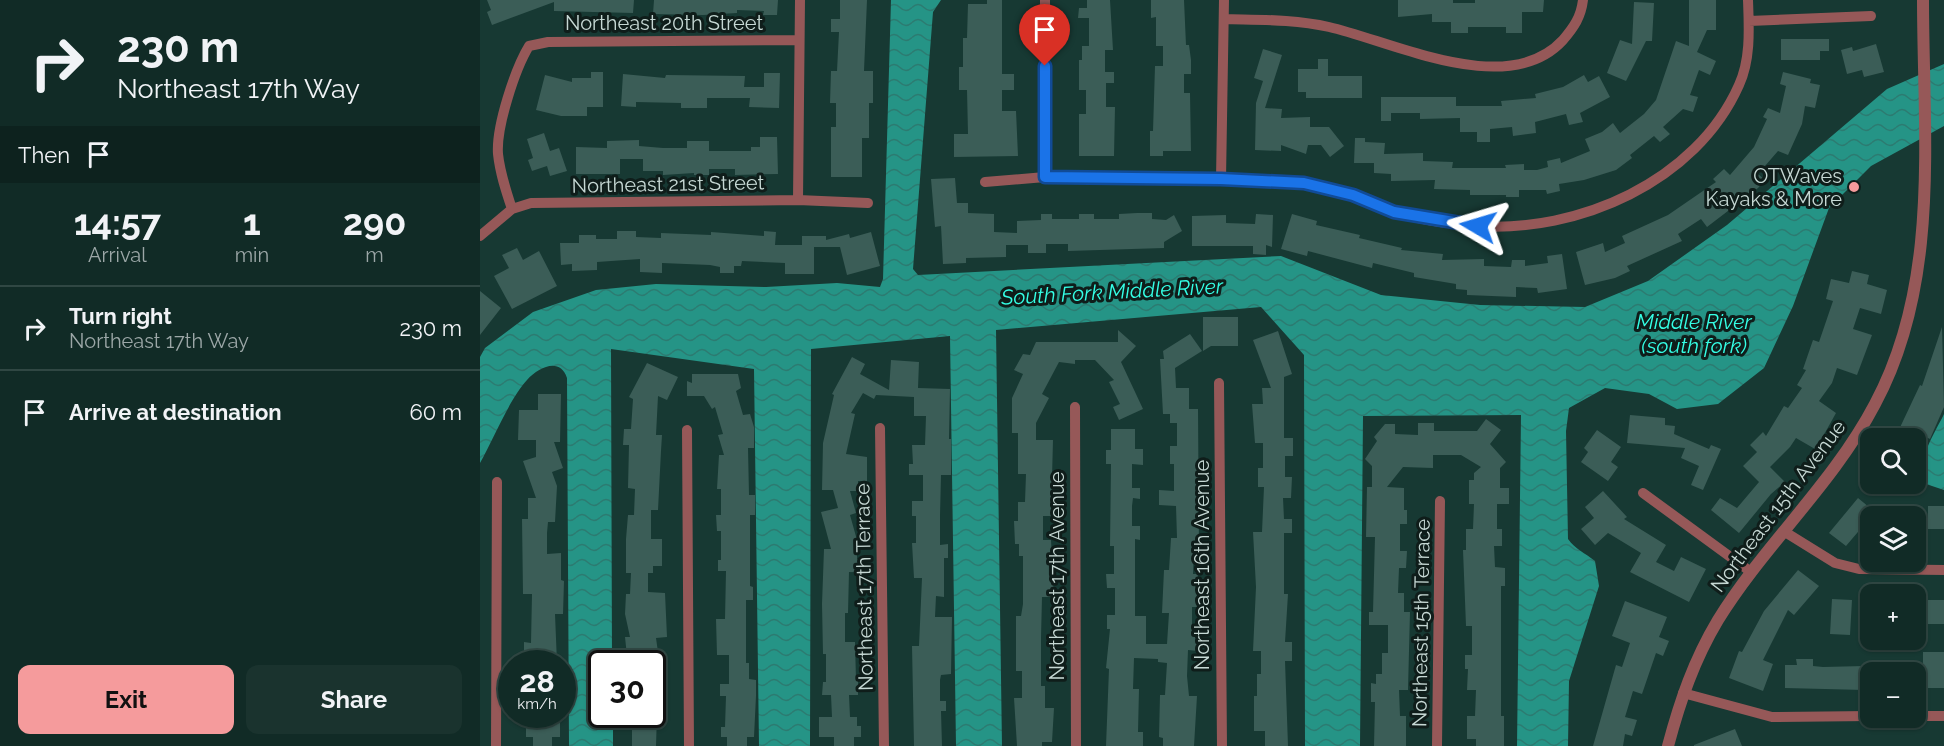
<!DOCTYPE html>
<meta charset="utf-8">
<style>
:root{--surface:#112b26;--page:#1a332e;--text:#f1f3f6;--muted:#9ca7a7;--line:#304743;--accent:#f59b9c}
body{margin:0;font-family:Raleway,sans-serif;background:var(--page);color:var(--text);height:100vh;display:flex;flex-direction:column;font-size:22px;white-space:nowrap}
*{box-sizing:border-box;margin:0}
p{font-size:20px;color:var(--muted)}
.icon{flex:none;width:33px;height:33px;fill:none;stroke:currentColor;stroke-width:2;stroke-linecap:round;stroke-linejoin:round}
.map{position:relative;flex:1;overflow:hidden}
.side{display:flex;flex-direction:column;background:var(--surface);width:480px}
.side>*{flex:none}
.guide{background:#112b26;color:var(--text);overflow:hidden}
.controls{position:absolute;left:1380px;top:428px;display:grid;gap:12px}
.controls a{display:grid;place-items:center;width:66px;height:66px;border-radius:12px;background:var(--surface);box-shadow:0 2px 4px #0004,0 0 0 2px var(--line);font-size:30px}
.speed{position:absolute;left:18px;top:650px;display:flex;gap:12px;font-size:30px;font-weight:700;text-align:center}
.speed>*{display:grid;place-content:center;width:78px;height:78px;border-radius:50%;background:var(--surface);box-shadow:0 2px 4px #0004,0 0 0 2px var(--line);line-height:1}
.speed small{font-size:15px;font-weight:400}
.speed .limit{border:3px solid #111;border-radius:9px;background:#fff;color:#111}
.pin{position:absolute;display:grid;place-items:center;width:51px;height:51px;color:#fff;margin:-62px -26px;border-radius:50% 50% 50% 0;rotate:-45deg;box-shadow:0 0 6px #0007}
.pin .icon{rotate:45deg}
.me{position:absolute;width:66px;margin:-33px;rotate:277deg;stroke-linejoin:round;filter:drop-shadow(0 0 4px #0008)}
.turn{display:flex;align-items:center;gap:21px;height:126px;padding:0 18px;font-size:27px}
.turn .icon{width:78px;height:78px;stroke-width:2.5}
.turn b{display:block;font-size:42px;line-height:51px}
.then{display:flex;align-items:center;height:57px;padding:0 18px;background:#0003;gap:12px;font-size:22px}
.eta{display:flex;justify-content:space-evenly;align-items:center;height:102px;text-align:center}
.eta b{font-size:36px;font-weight:700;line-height:42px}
.action{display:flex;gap:12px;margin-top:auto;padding:12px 18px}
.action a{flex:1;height:69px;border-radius:12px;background:var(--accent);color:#111;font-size:24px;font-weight:700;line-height:69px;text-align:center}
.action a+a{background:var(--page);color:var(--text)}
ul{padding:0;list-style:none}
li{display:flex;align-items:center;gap:18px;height:84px;padding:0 18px;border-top:2px solid var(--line)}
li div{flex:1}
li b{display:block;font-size:22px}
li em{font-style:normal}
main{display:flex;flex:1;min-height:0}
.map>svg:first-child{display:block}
</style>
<main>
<section class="side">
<div class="guide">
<div class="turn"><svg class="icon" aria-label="right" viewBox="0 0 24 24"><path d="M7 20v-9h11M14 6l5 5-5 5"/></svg><div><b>230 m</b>Northeast 17th Way</div></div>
<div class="then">Then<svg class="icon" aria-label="arrive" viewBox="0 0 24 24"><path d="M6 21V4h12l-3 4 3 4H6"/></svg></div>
</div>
<div class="eta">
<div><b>14:57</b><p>Arrival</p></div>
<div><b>1</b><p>min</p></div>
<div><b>290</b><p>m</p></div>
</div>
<ul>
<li><svg class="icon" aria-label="right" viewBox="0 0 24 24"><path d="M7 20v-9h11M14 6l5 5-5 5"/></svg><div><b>Turn right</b><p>Northeast 17th Way</p></div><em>230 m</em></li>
<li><svg class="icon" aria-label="arrive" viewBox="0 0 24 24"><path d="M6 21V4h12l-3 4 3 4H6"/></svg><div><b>Arrive at destination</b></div><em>60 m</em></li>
</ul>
<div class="action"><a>Exit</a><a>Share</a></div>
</section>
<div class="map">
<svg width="1464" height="746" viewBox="0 0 1464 746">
<defs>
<pattern id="water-waves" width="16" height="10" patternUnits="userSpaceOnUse" patternTransform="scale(1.5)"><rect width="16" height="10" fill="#259486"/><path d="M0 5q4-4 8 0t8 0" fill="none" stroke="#2c7b71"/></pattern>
</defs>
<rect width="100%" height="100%" fill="#173933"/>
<path fill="url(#water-waves)" d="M411 0H461L453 12 433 269 438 275 801 256 901 295 1000 305 1105 307 1168 281 1247 225 1407 89 1464 64V126L1391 166 1349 208 1313 306 1284 368 1238 404 1197 409 1169 394 1125 388 1089 408 1086 431 1088 539C1095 549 1105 553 1115 561L1119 586 1089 681 1088 746H1037L1041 415 883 416 880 746H825L824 355 781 307 516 330 522 746H476L470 336 331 349 330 746H279L274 369 131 349 132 663H122V714H133V746H89L87 378C80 357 59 367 47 380 30 398 13 440 0 463V357L5 348 53 312 116 290 176 284 286 287 357 283 400 287 403 279Z
M1464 414V490L1446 484C1434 463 1455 433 1464 414Z"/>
<path fill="#3b5d57" d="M7 0H154L153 13 74 11V2L12 25 7 12 11 10Z
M174 0H298L297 15H283L284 11 257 10V13L223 15 173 14Z
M360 0H387L384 71H393V103H389V138H382V177H351V127H356V103H350L351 71H357L359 32H351V19H360Z
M507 0H522V74H534V90H522V111H536L538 156 474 157V134H488L487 90H479V67H483V38H487L488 4H507Z
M607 0H630L633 50H625V72H634V83H626V107H635L634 156H599V114H606V90H599V60H602V46H609V18H598L599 8H607Z
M671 0H704L706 45H709L711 60V74H704V93H710L711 151H683V156H670V131H673L675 66H683V46H676V17L671 18Z
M918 0H973V3H995V0H1064L1063 12H1042V33H1026V27H988V33H971V22H952V14L918 17Z
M1209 0H1236V30H1227L1217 52 1236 61 1230 75 1219 70 1210 95 1218 97 1213 112 1203 109 1183 127 1190 134 1180 142 1174 136 1150 155 1152 158 1136 170 1104 180 1079 184 1080 191 1067 194 1066 190H1039V197H1026V195H990V190L954 189 955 180 911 181V174L894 173V163H874L875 138H885V142L905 143 904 154 943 153V161L973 162 972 168H1026L1025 165 1044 164V170H1057L1068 167 1067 161 1080 158 1081 163 1110 151 1105 139 1122 132 1133 123 1140 133 1164 114 1176 100 1196 41 1209 46Z
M1154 2 1174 3 1172 41H1166L1146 81 1127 73 1140 40 1152 44Z
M1301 39H1349V51H1340V60H1301Z
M1396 44 1404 72 1384 77 1382 70 1367 74 1361 50 1372 47 1373 51Z
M783 49 802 55 785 108 802 109 801 118 830 117V127H849L864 146 850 157 841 145H828L826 154 801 145V151L775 150 776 103 783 81 774 78Z
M838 59H848V76H882V98H826V92H818V69H838Z
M111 72H123V107H107V116H81L56 110 65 75 92 82V78H111Z
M1303 72 1331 79 1330 83 1340 85 1335 108 1325 106 1322 124 1308 155 1298 151 1278 174 1285 180 1278 188 1227 227 1221 219 1198 234 1202 241 1147 266 1150 271 1135 278 1105 285 1096 252 1123 243 1125 252 1145 243 1142 236 1188 215 1236 182 1233 179 1244 169 1250 175 1274 147 1287 119 1283 117 1288 108 1300 113 1306 86 1300 84Z
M284 73H300L299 108 269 107 270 98H227V108H201V103L156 102V107L141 106 143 74 185 78 186 75 265 76 264 87H284Z
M1104 75 1108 82 1119 76 1130 97 1100 113 1103 122 1089 125 1086 114 1055 122 1056 133 1033 136 1032 127 1010 129V142H997V132H980V118L940 119V113H911V121H901V97H976V106H1022L1021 101 1056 98 1055 94 1083 87Z
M64 133 70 151 79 148 87 171 70 176 67 166 52 171 48 160 53 158 47 139Z
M280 137H297L298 174 255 175V169H229V175H214V173L183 175V171H163V159H140V174H96V147L127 148V141L159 140V146L183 148H207V141H229V151H271V147H280Z
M475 178 477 203H488V213L514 214V232L537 233V221L561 220V214H572V219H599V214H614V219H639V214L657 213H672V219L686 220 694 215 702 231 684 242V248L588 251V244H566V253H548V245H526V257L486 258V263L463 264 461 226 455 227 451 179Z
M776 214 793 215 792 247 786 245V255L773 254V246H712V216L746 215V223L775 224Z
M812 214 837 221 836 225 880 235 879 238 922 248 921 250 963 254 962 260 1004 259V266L1031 267 1032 260H1045V266L1068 263 1067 256 1082 254 1087 289 1058 293 1057 288 1036 287V297L987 295V290L976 289V284L934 277V273L893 263 892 268 828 251 827 256 801 249Z
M137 231H156V237L181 238V233L231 235V232L284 236V231L296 232 295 245H322V236H346V240L369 234 370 238 391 232 400 266 367 275 360 247H334V274H305V263L262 261 261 266H254V273H240V267L230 265 182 263V273L160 272V259L117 262V270L92 271V264L81 265 80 243H99V235H116V239H137Z
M37 248 43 260 59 251 77 286 32 309 14 276 29 268 22 255Z
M1372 271 1389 275 1387 284 1407 290 1401 314 1380 308 1373 329 1392 335 1377 375 1357 368 1352 383 1339 401 1356 413 1346 431 1335 449 1316 438 1310 447 1290 467 1305 482 1291 494 1259 533 1231 510 1240 498 1257 508 1279 482 1263 466 1277 452 1270 445 1283 432 1286 436 1304 406 1308 408 1322 388 1317 385 1326 370 1323 369 1333 340 1339 342 1353 301 1346 299 1351 279 1369 283Z
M0 291 21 308 0 335Z
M723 317H758V346H731L723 351Z
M1462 327 1464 407 1450 439 1444 436 1415 438 1440 385 1442 386Z
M638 330 656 346 641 362 663 409 639 420 633 407 640 404 629 382 634 380 615 360H595V364L579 362 562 394 569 398 556 423V440H573L571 516H563V540H571L574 597H562L561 638V686H565V708H574L572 742H562V746H537L534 698H542V671H536V616H541L543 604V556H539V544H535L534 521H538V502H545L546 474H538V433H532V398L543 374 534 370 543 354 550 355 556 342H638Z
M798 331 812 374 804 377V438H813V456H805V477H812L811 498H803L804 519H812V533H804V594H808L805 642H812V661H805L808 746H785V731H774V696H777V674H781V651H773L776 587 773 532H782L784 487H778V468H783V443H775L772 404H783L782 388H791L773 340Z
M710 334 722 351 695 368 696 388H709V409H718L719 548H714L713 574H718L717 589V607H712V633L718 634V651L708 650 707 676 709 696H717L714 746H683V738L679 737 680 695H685L687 663 678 662V659L654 658 653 689H659L658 732H663V746H626L629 669 626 668 630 629H627V615H635V588H627L626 574H634V546H630L631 464H626V450H631V429H655V449H663V465L652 464V488H660V499L653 498 652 506V526H660V540L655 539V616H666V644H687L689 613H682L684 570H689L691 538H697L696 506 679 505V490L694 491V464H690V446H697V423H690V414H683L680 359H684L683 351Z
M372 357 385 364 380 374 409 390 411 360 439 362 438 388 470 389 469 439H471V475H461L460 516V545L468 544V558H464V597L456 596 455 617H472L471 674 461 675 460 680V701H466V711H461L462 746H434L432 646H439L442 578H434L432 543H436V516H432V501H443V475H429V464H433L432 445H445L446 416H434V397L396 395 394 399 383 393 371 413 375 414 366 454 387 457V481H378V491H370L376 513 370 515 377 540V559H381L380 572H369L368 613H365V642H375L376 680H378V695H369L370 717H377V726H381V737H374V746H354V737H339V717H352L351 695H342L343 682H346V654H343L342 604 344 549H351L341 512 358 508 353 490H342L343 443 354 395 352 394Z
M167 363 198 377 187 400 178 396 176 435H182L181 451 178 510H171V539H182V566H173V573H168V592L185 593 187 637 176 638 178 652 147 656 145 637H150L145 614 146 594H150L151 573H146V539L148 515H154L155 489 148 488 149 445H143L144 429H151L153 399 149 397Z
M212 374H258L261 388 256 391 263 415 270 414 274 427V448H268L269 495H275V515H270V586L273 587V600H266V663H269V679L276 680V696L274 737H267V746H247V737H241V727H245L246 696H240V684H249V655H237L236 619H245L246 571H238V560H241V531H237L236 515H241V489H237L239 455H244L238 435 243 434 235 407 232 409 224 396H207V381L212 383Z
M58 394H81L80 442H74L83 468 72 472 77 486 75 522H68L67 533V554L81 553V580L84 581 83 614H75L77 663H44V642L51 643 52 594H43L42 519H48V498H56L43 461 56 457V440H38L39 410H58Z
M1150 415 1185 418V425L1195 426 1194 434 1229 449 1231 445 1241 449 1223 490 1211 485 1219 466 1201 458 1205 448 1147 443Z
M1006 419 1021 430 1010 444 1026 462 1020 468V488H1029V504H1017V529H1022V546H1014L1015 567 1025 568V586H1021V716H1024V746H996V739H987V716H995L996 690H987L988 669H985V655H992V626H986L983 550H986V529H993L994 504H989V480H994V473L1001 467 981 455H953V468L923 467 907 487 924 488V510H927V524H920V551H927L926 568H919L918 593H924V612H930L928 690H919L920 716H926V746H894L895 702H891V683L896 684V674H902V653H908V625H889V612H893L895 537H886L887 487H892V466L885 459 897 441 894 437 905 424H915V434L938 435V423H954V431H997Z
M1117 430 1141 447 1131 462 1138 467 1128 481 1101 462 1108 452 1104 448Z
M1123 491 1147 517 1144 519 1186 545 1176 562 1194 571 1201 557 1226 569 1209 602 1150 572 1161 553 1128 533 1115 545 1101 529 1114 518 1105 507Z
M1378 498 1395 512 1366 546 1349 533Z
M1448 506H1464V529H1448Z
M1318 570 1339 586 1314 615 1308 610 1283 660 1293 664 1283 691 1249 678 1259 651 1262 652 1284 611Z
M1352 599 1372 600 1370 635 1350 634Z
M1436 600H1464V624H1436Z
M1145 601 1187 617 1179 637 1189 641 1183 656 1176 653 1162 694 1153 691 1145 717 1157 720 1152 736 1145 734 1143 746H1113L1136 665 1142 667 1150 643 1132 636Z
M1443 652H1464V688H1436V668H1443Z
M1316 659H1333V666L1343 667 1384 666V690L1305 688V665H1317Z
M172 686H185V697H172Z
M46 714 80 715V737H72V746H53V737H46Z
M158 714H177L176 746H152V722L158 723Z
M1255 729 1262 746H1214V745Z"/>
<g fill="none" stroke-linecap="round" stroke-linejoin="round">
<path stroke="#965858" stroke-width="10" d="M565 0V177
M744 19C779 20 814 19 849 27 914 42 1028 100 1083 40 1094 27 1101 17 1103 0
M1269 21 1391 16
M741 179 744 0
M505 182 565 177 793 180C820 183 848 186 874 195 887 200 899 206 912 211 938 220 970 224 997 226 1098 233 1216 182 1259 85 1271 59 1269 28 1268 0
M318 200 320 0
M32 209C26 191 20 173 18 154 16 127 35 69 49 46L68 42 319 40
M0 236 32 209 51 203 318 200 388 203
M739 383 742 746
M595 407 596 746
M400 428 404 746
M207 430 209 746
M1163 493 1271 572
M1305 532 1355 563 1379 569 1464 570
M1203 693 1292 717 1390 716
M1436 716H1464
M16 746 17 482
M957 746 960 501"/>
<path stroke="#965858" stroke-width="12" d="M1188 746C1200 701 1214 660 1238 620 1285 544 1353 484 1395 404 1461 281 1443 135 1443 0"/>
</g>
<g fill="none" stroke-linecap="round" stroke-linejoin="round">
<defs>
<path id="route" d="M565 66V177L741 179 824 183 873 195 914 212 998 226"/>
</defs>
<use href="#route" stroke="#114b97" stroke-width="15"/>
<use href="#route" stroke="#1a73e8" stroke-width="10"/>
</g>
<circle fill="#f59b9c" stroke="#0f1d1a" stroke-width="2" cx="1374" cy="187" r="6"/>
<g text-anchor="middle" stroke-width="6" stroke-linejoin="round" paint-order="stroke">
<g font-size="20" fill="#c6d8d4" stroke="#0f1d1a">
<text x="184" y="30">Northeast 20th Street</text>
<text transform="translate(188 184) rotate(-1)" y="7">Northeast 21st Street</text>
<text transform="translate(1298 506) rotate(-53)" y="7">Northeast 15th Avenue</text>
<text transform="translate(722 565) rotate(-90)" y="7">Northeast 16th Avenue</text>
<text transform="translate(577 576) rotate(-90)" y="7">Northeast 17th Avenue</text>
<text transform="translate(384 587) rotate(-91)" y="7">Northeast 17th Terrace</text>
<text transform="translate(941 623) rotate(-89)" y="7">Northeast 15th Terrace</text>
</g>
<g font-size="20" fill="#c6d8d4" stroke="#0f1d1a" text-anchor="end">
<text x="1362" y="183">OTWaves<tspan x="1362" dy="23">Kayaks &amp; More</tspan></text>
</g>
<g font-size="21" font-style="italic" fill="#34fee5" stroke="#0f1d1a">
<text transform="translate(632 292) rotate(-3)" y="7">South Fork Middle River</text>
<text x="1214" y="329">Middle River<tspan x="1214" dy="24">(south fork)</tspan></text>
</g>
</g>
</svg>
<div class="controls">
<a><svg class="icon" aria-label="search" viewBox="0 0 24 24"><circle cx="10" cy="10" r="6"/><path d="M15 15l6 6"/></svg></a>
<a><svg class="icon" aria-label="layers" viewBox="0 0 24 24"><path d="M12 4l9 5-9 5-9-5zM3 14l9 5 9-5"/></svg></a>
<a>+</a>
<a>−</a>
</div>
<div class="speed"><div>28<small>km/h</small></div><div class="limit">30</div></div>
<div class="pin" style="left:565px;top:66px;background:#d93025"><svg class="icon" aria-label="arrive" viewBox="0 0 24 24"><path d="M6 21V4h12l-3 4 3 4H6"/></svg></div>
<svg class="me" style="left:998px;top:226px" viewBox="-20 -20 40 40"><path d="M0-17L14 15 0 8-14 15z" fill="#1a73e8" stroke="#fff" stroke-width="4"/></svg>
</div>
</main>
